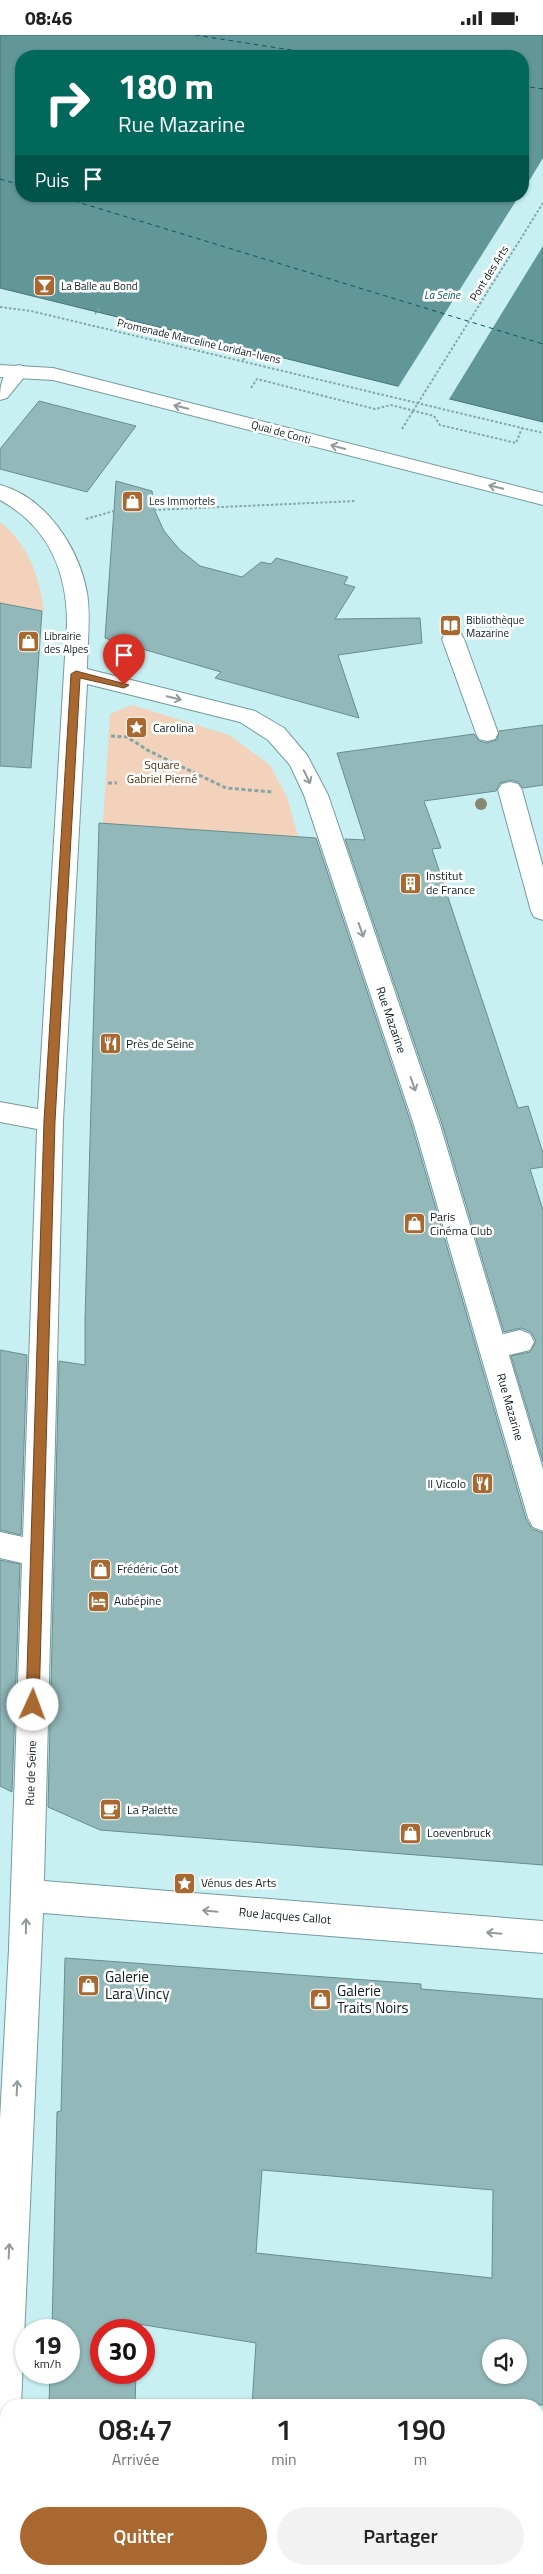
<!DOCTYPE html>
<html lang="fr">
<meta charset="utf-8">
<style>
:root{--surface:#fff;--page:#f2f2f2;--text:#222;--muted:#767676;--accent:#a86830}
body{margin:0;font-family:"Titillium Web",sans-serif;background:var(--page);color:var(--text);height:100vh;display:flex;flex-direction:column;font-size:19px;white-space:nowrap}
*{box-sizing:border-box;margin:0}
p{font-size:16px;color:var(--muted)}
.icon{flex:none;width:28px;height:28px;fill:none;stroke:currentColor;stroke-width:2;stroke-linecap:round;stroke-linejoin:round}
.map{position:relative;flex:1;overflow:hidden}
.sheet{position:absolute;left:0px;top:2364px;width:544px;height:176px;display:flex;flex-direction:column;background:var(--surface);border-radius:20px 20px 0 0;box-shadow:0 1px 4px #0004}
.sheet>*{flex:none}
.hud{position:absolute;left:15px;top:15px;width:514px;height:152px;border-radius:20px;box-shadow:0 1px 4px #0004;background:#00695c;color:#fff;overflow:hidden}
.controls{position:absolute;left:482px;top:2304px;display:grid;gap:10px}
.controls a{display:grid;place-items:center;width:45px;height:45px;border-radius:50%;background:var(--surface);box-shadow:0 1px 4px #0004;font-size:25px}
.speed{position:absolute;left:15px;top:2284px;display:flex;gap:10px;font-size:25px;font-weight:700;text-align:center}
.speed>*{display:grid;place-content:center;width:65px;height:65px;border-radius:50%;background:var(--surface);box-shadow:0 1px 4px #0004;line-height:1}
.speed small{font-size:12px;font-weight:400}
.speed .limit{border:8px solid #d22;background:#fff;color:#111}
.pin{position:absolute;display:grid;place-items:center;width:42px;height:42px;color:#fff;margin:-51px -21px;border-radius:50% 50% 50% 0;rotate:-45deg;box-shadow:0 0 5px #0007}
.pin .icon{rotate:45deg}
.me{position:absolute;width:55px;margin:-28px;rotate:2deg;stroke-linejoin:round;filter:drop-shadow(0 0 4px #0008)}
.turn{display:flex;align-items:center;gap:18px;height:105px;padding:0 20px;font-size:22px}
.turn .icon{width:65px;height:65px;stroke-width:2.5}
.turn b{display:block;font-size:35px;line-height:42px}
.then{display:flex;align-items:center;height:48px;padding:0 20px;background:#0003;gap:10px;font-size:19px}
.eta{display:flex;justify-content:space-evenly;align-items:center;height:85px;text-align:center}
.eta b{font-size:30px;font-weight:600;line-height:35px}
.action{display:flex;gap:10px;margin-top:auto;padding:10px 20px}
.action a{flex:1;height:58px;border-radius:30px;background:var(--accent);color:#fff;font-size:20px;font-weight:600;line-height:58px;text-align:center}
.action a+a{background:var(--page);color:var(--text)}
.status{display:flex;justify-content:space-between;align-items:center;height:35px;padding:0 25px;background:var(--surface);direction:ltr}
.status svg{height:14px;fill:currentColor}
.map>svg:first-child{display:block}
</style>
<div class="status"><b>08:46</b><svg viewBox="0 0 49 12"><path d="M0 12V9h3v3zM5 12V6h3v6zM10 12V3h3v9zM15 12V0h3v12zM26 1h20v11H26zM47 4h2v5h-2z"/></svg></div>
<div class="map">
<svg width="543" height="2539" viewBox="0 0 543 2539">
<rect width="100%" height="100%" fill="#c8f0f2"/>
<path fill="#f2d2ba" d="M0 487C29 510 39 541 44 576L0 568Z
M132 670 229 700 270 730 287 762 298 802 103 788 110 679Z"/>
<path fill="#62979a" stroke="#497375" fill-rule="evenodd" d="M0 0H543V387L0 253ZM21 21H522V161H21Z"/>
<path fill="#c8f0f2" d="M543 123V211L448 366 397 354 519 161H522L523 156Z"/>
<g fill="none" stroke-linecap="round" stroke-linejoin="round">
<path stroke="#06575c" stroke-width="1" stroke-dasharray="4.5 4" stroke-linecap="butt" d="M195 0 329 21
M522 51 543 54
M0 144 21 150
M58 161 543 309"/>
</g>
<path fill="#92b8ba" stroke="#688d8f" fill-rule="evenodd" d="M39 366 136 391 87 457 0 434V414Z
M116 446 152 456 154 474 164 496 179 514 200 531 242 542 261 527 271 529 276 523 348 542 344 549 355 552 335 584 420 583 422 608 338 620 359 683 215 643 221 637 105 603Z
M0 568 42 576 31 733 0 731Z
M543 690V750L523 753 518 747 510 745 500 748 496 756 424 766 441 813 432 814 518 1073 528 1071 543 1118V1132L530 1134 543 1175V1427L511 1321 530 1317 536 1306 531 1297 521 1293 504 1297 442 1089 345 804 365 805 337 718 474 699 479 706 487 708 497 705 499 696Z
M99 788 316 803 412 1091 526 1484 532 1494 543 1498V1830L100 1795 48 1772 59 1326 85 1330V1285Z
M0 1315 27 1320 21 1500 0 1495Z
M0 1525 20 1529 12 1757 0 1751Z
M65 1923 421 1949V1954L543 1964V2370H252L256 2308 138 2289 137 2295H101V2338H136L135 2370H49L50 2338H69V2295H52L57 2077 61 2076ZM262 2135 493 2155 492 2243 256 2218ZM491 2312H519V2340H491Z"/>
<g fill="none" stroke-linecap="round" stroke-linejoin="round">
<defs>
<path id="lane" d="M453 597 461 599 464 604 498 698 495 704 487 706 479 704 476 698 442 604 445 599Z
M510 747 518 749 522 755 543 832V885L534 882 531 876 498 755 502 749Z
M520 1295 530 1299 534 1307 530 1315 493 1324 483 1320 479 1312 483 1304Z"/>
<path id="street" d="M19 330 26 332 29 336 7 363 0 365C0 350 2 334 19 330Z
M0 450C46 462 79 513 87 558 91 583 87 609 87 634L255 676 284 693 307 720 328 760 440 1090 543 1434V1496L533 1492 528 1483 414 1090 304 760 290 730 268 705 240 687 87 649 63 1086 44 1846 543 1886V1918L43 1878 21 2370H6V2438L0 2441V2085L9 1914 22 1528 0 1523V1497L23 1502 37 1094 0 1087V1067L38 1074 67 588C67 535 47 491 0 465Z"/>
<path id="primary" d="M0 330 53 333 543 458V470L53 345 0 342Z"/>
</defs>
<use href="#lane" stroke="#759a9d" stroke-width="2"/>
<use href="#street" stroke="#759a9d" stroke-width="2"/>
<use href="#primary" stroke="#759a9d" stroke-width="2"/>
<path stroke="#86a5a6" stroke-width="2" stroke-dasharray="2.5 2" stroke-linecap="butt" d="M0 272 31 276 543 398
M95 279 100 272
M243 325 254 312
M251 353 257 344 375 374 391 370 434 381 440 390 516 408 522 393
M402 394 413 376
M154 475 356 466
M86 484 114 476"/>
<path stroke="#86a5a6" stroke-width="3" stroke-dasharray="4 2.5" stroke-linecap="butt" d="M111 701 127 702 149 716 226 753 272 757
M108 748H117"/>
<use href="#lane" fill="#fff" fill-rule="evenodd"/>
<use href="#street" fill="#fff" fill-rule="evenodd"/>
<use href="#primary" fill="#fff" fill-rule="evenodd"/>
<path stroke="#86a5a6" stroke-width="2" stroke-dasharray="2.5 2" stroke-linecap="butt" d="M413 376 543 168"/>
</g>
<circle fill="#888675" cx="481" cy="769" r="6"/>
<defs><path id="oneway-shaft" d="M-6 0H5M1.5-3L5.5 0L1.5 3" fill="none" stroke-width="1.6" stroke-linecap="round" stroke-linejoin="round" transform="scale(1.25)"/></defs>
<g stroke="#939a9b">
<use href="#oneway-shaft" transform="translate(181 372) rotate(-166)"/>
<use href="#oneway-shaft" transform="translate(338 412) rotate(-165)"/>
<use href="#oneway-shaft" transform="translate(496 452) rotate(-166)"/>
<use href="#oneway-shaft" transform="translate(174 663) rotate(14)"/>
<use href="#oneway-shaft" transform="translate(307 742) rotate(64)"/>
<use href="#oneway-shaft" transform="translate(361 895) rotate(71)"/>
<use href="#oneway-shaft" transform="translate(413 1049) rotate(71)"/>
<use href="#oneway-shaft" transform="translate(210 1876) rotate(-175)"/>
<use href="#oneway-shaft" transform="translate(26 1891) rotate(-89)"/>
<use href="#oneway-shaft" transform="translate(494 1898) rotate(-175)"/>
<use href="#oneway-shaft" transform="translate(17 2053) rotate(-87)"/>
<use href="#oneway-shaft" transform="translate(9 2216) rotate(-87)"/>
</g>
<path fill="#a86830" stroke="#6d441f" d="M76 636 129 650 124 653 80 643 55 1086 39 1670 37 1674 33 1676 28 1674 26 1670 44 1086 71 639Z"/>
<defs>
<symbol id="bar-square" viewBox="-11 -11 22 22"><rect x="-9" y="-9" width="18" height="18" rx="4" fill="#a86830" stroke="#fff"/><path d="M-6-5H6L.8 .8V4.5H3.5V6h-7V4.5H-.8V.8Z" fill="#fff"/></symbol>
<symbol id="shop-square" viewBox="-11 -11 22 22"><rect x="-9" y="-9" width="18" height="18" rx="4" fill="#a86830" stroke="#fff"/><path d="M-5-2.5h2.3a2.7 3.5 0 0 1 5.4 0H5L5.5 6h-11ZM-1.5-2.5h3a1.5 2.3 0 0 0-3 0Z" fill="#fff"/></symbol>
<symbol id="library-square" viewBox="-11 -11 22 22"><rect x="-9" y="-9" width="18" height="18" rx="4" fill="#a86830" stroke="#fff"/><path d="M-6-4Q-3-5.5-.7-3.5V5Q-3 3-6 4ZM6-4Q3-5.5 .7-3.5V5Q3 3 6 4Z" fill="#fff"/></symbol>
<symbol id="sight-square" viewBox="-11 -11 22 22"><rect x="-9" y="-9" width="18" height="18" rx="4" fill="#a86830" stroke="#fff"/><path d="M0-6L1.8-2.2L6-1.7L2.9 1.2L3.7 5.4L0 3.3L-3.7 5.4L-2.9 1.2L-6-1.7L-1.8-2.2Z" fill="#fff"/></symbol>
<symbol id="building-square" viewBox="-11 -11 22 22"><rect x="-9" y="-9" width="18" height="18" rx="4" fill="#a86830" stroke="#fff"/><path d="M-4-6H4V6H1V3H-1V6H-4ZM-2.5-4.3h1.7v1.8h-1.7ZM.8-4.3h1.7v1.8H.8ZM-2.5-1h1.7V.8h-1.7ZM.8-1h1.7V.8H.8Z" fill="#fff"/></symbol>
<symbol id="restaurant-square" viewBox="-11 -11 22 22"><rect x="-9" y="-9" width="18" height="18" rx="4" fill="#a86830" stroke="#fff"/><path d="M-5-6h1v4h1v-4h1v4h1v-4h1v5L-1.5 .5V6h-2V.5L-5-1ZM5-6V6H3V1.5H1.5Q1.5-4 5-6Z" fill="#fff"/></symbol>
<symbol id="hotel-square" viewBox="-11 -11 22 22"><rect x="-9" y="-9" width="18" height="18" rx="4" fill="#a86830" stroke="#fff"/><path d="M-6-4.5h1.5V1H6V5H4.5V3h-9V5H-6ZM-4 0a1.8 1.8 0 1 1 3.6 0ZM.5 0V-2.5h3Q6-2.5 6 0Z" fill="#fff"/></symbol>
<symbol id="cafe-square" viewBox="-11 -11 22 22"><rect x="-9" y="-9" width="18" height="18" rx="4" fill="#a86830" stroke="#fff"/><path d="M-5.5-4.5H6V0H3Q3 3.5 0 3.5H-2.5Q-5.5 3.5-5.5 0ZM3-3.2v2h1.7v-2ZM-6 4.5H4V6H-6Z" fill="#fff"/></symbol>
</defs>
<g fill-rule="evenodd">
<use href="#bar-square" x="32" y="238" width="25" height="25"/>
<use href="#shop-square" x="120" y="454" width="25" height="25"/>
<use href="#library-square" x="438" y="578" width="25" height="25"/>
<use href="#shop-square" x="16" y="594" width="25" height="25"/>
<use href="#sight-square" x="124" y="680" width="25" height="25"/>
<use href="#building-square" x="398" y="836" width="25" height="25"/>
<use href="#restaurant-square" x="98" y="996" width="25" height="25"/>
<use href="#shop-square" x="402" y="1176" width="25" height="25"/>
<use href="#restaurant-square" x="470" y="1436" width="25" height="25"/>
<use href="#shop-square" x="88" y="1522" width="25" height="25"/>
<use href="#hotel-square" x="86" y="1554" width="25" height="25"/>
<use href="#cafe-square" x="98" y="1762" width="25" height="25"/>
<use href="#shop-square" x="398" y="1786" width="25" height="25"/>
<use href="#sight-square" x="172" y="1836" width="25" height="25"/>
<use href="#shop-square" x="76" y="1938" width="25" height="25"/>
<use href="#shop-square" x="308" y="1952" width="25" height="25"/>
</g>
<g text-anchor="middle" stroke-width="5" stroke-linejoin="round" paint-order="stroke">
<g font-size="11" fill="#101f20" stroke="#fff">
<text transform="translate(489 238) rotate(-58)" y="4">Pont des Arts</text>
<text transform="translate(199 306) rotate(13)" y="4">Promenade Marceline Loridan-Ivens</text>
<text transform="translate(281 397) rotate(15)" y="4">Quai de Conti</text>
</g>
<g font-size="11" fill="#101f20" stroke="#fff" text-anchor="start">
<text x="61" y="255">La Balle au Bond</text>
<text x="149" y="470">Les Immortels</text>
<text x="466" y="589">Bibliothèque<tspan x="466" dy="13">Mazarine</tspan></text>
<text x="44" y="605">Librairie<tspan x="44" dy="13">des Alpes</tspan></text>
</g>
<g font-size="11" font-style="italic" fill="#06575c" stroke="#fff">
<text x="442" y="264">La Seine</text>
</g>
<g font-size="12" fill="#101f20" stroke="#fff" text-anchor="start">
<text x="153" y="697">Carolina</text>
<text x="426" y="845">Institut<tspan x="426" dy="14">de France</tspan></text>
<text x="126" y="1013">Près de Seine</text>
<text x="430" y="1186">Paris<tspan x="430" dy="14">Cinéma Club</tspan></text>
<text x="466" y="1453" text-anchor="end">Il Vicolo</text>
<text x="117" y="1538">Frédéric Got</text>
<text x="114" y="1570">Aubépine</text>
<text x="127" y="1779">La Palette</text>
<text x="427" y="1802">Loevenbruck</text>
<text x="201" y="1852">Vénus des Arts</text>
</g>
<g font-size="12" fill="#532f0f" stroke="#fff">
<text x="162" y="734">Square<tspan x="162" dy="14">Gabriel Pierné</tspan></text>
</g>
<g font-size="12" fill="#101f20" stroke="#fff">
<text transform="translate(391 985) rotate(71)" y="4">Rue Mazarine</text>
<text transform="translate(510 1372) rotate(74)" y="4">Rue Mazarine</text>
<text transform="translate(31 1738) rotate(-88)" y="4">Rue de Seine</text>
<text transform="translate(285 1881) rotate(5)" y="4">Rue Jacques Callot</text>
</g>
<g font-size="15" fill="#101f20" stroke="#fff" text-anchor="start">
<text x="105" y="1947">Galerie<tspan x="105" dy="17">Lara Vincy</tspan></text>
<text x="337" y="1961">Galerie<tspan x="337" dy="17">Traits Noirs</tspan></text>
</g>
</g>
</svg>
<div class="controls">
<a><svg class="icon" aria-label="sound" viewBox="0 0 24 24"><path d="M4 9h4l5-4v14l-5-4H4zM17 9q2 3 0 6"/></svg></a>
</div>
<div class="speed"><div>19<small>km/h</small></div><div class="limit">30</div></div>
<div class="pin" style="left:124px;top:650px;background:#d93025"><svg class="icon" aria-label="arrive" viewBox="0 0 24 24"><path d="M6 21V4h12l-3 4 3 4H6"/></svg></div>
<svg class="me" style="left:33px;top:1670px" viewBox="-20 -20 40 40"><circle r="19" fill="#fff"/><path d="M0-13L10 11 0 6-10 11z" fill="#a86830"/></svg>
<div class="hud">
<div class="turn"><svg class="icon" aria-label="right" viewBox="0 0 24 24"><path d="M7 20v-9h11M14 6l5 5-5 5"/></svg><div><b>180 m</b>Rue Mazarine</div></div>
<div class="then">Puis<svg class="icon" aria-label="arrive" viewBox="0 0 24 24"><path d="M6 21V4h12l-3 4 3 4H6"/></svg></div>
</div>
<section class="sheet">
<div class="eta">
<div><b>08:47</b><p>Arrivée</p></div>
<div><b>1</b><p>min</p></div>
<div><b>190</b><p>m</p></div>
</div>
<div class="action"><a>Quitter</a><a>Partager</a></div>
</section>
</div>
